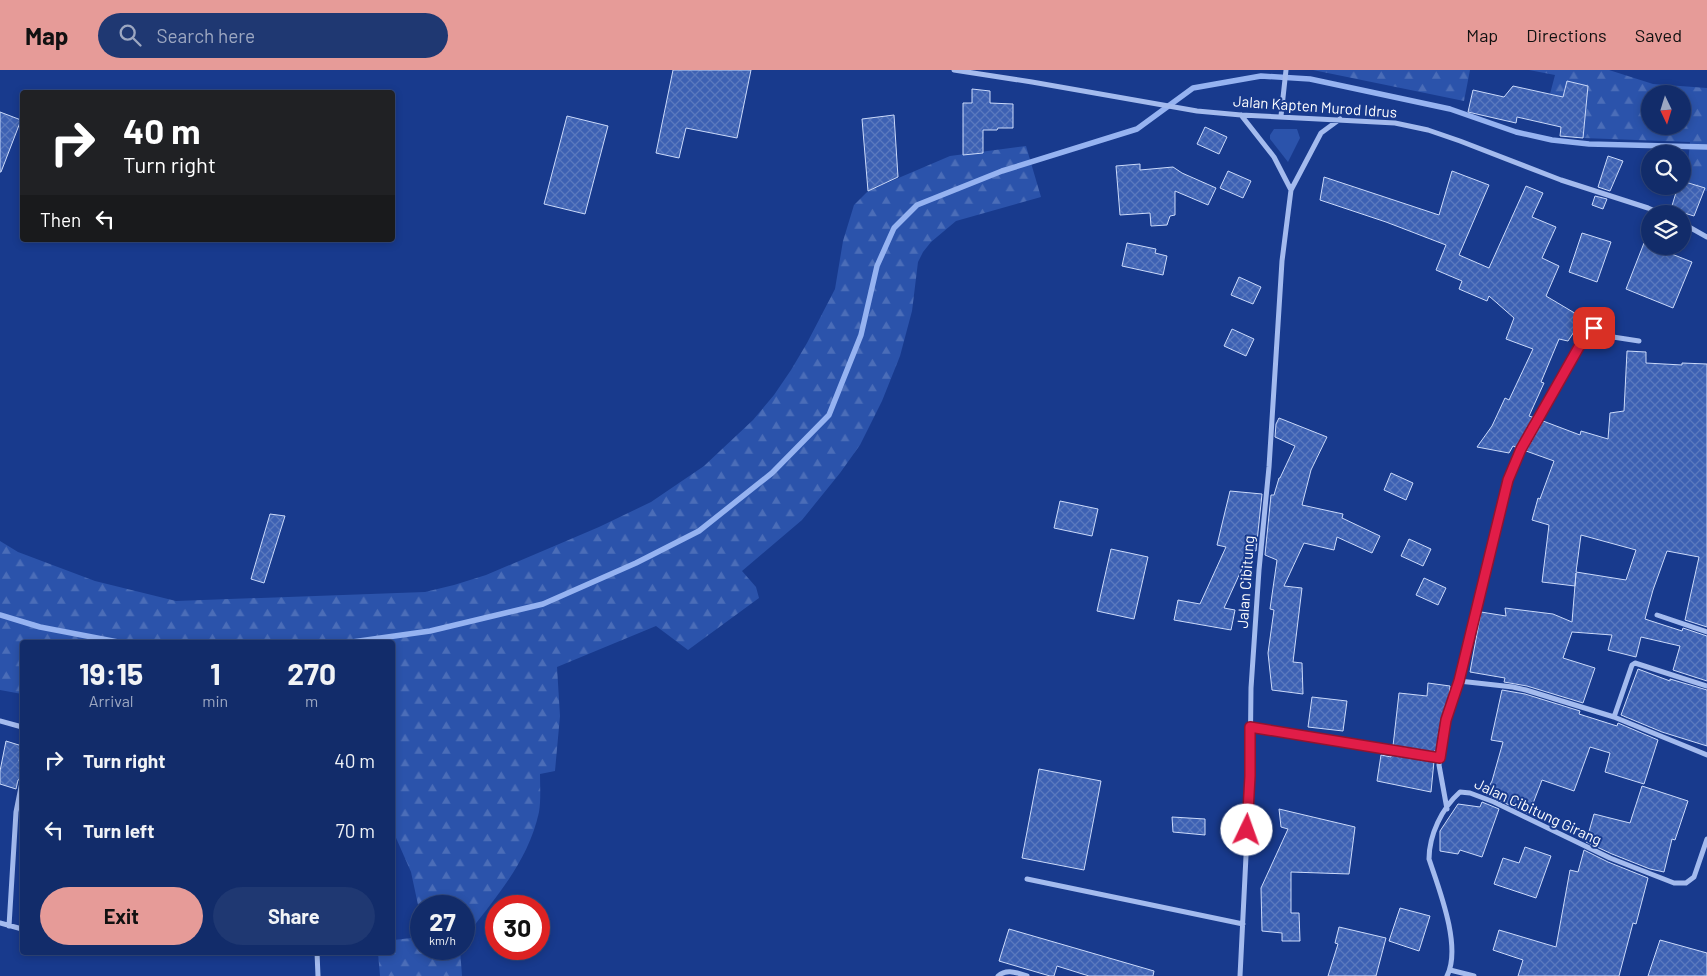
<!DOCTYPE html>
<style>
:root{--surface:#122c6a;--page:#1f3872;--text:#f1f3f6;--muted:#9ca7c1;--line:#31487e;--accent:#e69b98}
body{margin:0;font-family:Barlow,sans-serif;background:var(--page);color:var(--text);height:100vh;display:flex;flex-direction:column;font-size:19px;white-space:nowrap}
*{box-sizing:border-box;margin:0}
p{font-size:16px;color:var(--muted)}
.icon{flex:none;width:28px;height:28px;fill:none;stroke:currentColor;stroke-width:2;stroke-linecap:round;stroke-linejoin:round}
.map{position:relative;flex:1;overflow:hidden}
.sheet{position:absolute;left:20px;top:570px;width:375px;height:315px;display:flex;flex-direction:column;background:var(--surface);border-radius:5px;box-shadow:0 2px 8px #0003,0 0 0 1px var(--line)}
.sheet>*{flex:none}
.guide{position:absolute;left:20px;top:20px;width:375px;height:152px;border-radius:5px;box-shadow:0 2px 8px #0003,0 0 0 1px var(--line);background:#202124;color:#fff;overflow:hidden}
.needle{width:32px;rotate:176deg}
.tools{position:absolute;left:1641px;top:15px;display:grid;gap:10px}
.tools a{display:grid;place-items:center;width:50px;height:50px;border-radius:50%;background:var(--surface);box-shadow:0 2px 8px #0003,0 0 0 1px var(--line);font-size:25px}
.speed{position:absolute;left:410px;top:825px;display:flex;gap:10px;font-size:25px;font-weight:700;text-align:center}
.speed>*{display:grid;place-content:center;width:65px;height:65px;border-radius:50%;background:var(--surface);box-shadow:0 2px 8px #0003,0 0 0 1px var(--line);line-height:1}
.speed small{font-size:12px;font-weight:400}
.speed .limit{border:8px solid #d22;background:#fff;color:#111}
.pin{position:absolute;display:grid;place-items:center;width:42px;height:42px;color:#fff;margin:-21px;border-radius:10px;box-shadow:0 2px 8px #0006}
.me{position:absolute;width:55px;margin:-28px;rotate:3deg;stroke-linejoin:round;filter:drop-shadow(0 0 4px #0008)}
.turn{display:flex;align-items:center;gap:18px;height:105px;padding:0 20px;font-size:22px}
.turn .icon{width:65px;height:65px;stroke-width:2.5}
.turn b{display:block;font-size:35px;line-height:42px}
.then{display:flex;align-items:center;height:48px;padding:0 20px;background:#0003;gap:10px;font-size:19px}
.eta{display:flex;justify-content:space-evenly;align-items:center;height:85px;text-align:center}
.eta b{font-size:30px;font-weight:700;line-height:35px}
.action{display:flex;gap:10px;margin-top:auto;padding:10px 20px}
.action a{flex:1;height:58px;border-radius:30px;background:var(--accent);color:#111;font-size:20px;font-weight:700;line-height:58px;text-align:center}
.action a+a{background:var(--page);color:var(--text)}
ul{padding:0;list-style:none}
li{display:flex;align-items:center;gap:15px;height:70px;padding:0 20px}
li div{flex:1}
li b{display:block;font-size:19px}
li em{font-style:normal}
header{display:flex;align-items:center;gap:30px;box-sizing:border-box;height:70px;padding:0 25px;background:var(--accent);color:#111}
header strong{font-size:24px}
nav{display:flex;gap:28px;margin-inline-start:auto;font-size:18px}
.search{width:350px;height:45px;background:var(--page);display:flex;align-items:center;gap:12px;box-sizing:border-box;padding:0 18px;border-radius:28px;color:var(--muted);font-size:19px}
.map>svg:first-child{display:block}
</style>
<header>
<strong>Map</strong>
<div class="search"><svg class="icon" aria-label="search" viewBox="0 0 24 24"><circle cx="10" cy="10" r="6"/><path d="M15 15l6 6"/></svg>Search here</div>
<nav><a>Map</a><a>Directions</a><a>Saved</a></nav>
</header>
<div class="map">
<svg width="1707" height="906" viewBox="0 0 1707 906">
<defs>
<pattern id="forest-firs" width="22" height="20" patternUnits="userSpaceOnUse" patternTransform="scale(1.25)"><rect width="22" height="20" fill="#2b53ab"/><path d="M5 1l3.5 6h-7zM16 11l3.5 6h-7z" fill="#4b6db8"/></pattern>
<pattern id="building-cross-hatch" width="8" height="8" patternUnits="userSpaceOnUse" patternTransform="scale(1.25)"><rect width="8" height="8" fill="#3d61b3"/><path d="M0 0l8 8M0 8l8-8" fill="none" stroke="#5a79be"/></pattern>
</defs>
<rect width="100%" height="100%" fill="#183a8d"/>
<path fill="url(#forest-firs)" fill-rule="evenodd" d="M1313 0H1470L1464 31Z
M1529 0H1609L1653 14 1707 18V121L1686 115 1690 72 1583 68 1588 16 1567 11 1563 27 1550 24 1555 5ZM1650 24H1682V56H1650Z
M1026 76 1041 127 956 151 931 172 923 182 918 192 912 241 900 286 882 331 860 375 840 403 802 450 742 501 756 517 759 528 688 580 656 556 557 597 560 646 555 701 540 704C540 716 541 730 539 742 528 793 494 829 464 869V836H421V849L411 802 393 761 392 572H22V624L0 620V471L18 482 95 511 176 531 425 522 454 515 486 505 599 457 651 432 704 396 753 350 774 325 791 300 807 273 835 219 843 171 850 148 854 135 868 121 950 86Z
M421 867V879H460L462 906H380L378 883 392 882 393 870Z"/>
<path fill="#2b53ab" d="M1274 59H1297L1300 68 1288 92 1270 69V65Z"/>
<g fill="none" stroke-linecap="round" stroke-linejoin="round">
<path stroke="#96b3f1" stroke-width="5.5" d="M0 545 40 557 118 572
M352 572 430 561 543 534 636 493 699 461 772 403 829 345 861 265 877 196 894 158 917 135 1002 101 1137 59 1193 18 1261 6 1310 9 1450 39 1516 62 1552 70 1589 74 1707 77"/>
</g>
<path fill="url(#building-cross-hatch)" stroke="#cad9fa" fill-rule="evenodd" d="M673 0H751L737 68 686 58 679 88 656 83Z
M1567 11 1588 16 1583 68 1560 66 1561 57 1517 47 1516 53 1468 42 1473 20 1504 27 1513 16 1563 27Z
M972 19 990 21V33L1013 34V58H998L997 60H983V83L963 85V33H972Z
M0 42 21 50 1 102H0Z
M894 45 898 107 868 121 862 49Z
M567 46 608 56 585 144 544 134Z
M1205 57 1227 67 1219 84 1197 74Z
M1608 86 1623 91 1610 121 1598 117Z
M1140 94V100L1173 97 1182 103 1216 118 1208 135 1175 121V145L1170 146 1167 155 1151 156 1150 143 1120 145 1116 96Z
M1228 101 1251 111 1243 128 1220 118Z
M1452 101 1489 115 1459 185 1489 198 1526 116 1543 123 1532 147 1556 157 1542 188 1559 196 1546 226 1583 248 1568 271 1559 269 1541 312 1544 313 1529 346 1535 348 1518 378 1513 376 1509 383 1477 377 1492 356 1505 328 1509 330 1533 279 1506 269 1514 248 1489 226 1487 231 1459 219 1462 211 1436 200 1446 175 1386 152 1320 130 1324 107 1439 145Z
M1682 111 1705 118 1694 146 1671 139 1678 116H1682Z
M1595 126 1607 129 1603 139 1592 135Z
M1582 163 1611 172 1597 212 1569 202Z
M1127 173 1156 179 1155 183 1167 186 1163 205 1122 196Z
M1644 173 1692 192 1673 238 1626 219Z
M1239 207 1261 217 1253 234 1231 225Z
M1232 259 1254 269 1246 286 1224 276Z
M1627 281 1646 282V293L1682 295V293L1707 294V557L1685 550 1699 487 1667 481 1653 520 1645 549 1682 561 1683 558 1707 566V611L1673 600 1680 576 1641 567 1636 587 1608 580 1612 565 1572 562 1563 588 1595 598 1583 633 1527 616 1504 612 1505 608 1470 602 1481 542 1506 546 1505 538 1553 544 1572 552 1576 503 1575 516 1542 512 1549 455 1532 450 1538 428 1540 429 1554 391 1526 381 1543 351 1580 365 1581 361 1608 369 1610 343 1624 341ZM1581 465 1636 480 1626 510 1576 502Z
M1279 348 1327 367 1311 400 1302 435 1343 444 1342 448 1380 466 1372 483 1337 467 1334 480 1304 473 1284 516 1302 518 1293 592 1302 593 1303 624 1272 620 1268 583 1274 540 1270 539 1277 490 1265 485 1271 425H1274L1279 408H1280L1295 376 1275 367 1276 354Z
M1391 403 1413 413 1406 430 1384 420Z
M1230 421 1262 424 1256 481 1251 479 1224 538 1235 540 1231 560 1174 550 1178 530 1200 534 1226 477 1217 475Z
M1060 431 1098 439 1092 466 1054 458Z
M270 444 285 446 264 513 251 509Z
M1409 469 1431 479 1423 496 1401 486Z
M1111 479 1148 487 1134 549 1097 541Z
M1424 508 1446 518 1438 535 1416 525Z
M1638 599 1670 611V609L1707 620V676L1662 662 1621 645Z
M1428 613 1450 616 1449 628 1442 649 1437 681H1434V683L1393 676 1399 623 1427 626Z
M1502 620 1525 624 1580 641 1579 644 1617 656 1618 653 1658 670 1644 714 1605 702 1610 683 1590 677 1574 721 1542 710 1529 744 1485 724 1492 711 1503 672 1491 670Z
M1312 627 1347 631 1343 661 1308 657Z
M6 671 22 676 19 691 22 692V708L18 710 16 719 0 714V701Z
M1391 684 1434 691 1431 722 1377 711 1381 685 1391 687Z
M1039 699 1101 711 1084 800 1022 788Z
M1642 716 1688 731 1675 770 1672 769 1664 802 1650 799 1612 784 1586 772 1594 744 1630 753Z
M1482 732 1499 739 1482 787 1460 780 1458 784 1440 781V761L1458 734 1480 737Z
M1279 739 1355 757 1349 804 1291 802V843H1299L1300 871H1282V863L1262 861 1261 818 1288 759 1281 757Z
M1172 747 1205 749V765L1173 762Z
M1525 777 1551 786 1536 828 1494 814 1503 788 1519 793Z
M1584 780 1608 792 1648 808 1636 854 1633 853 1619 906H1518L1523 890 1493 880 1499 860 1556 877 1570 800 1578 802Z
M1400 838 1430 846 1419 881 1389 871Z
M1339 857 1386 868 1376 906H1328L1338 874 1335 873Z
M1009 859 1154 901 1153 906H1089L1057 896 1054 906H1050L999 891Z
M1660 870 1707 883V906H1648Z"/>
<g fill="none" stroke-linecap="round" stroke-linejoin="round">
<path stroke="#a4bbee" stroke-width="5" d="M954 0 1032 12 1197 41 1241 45 1395 53 1428 60 1460 71 1561 110 1648 138 1662 144
M1241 45 1274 87 1291 120
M1281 46 1286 0
M1682 153 1707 167
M1657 545 1707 562
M1459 611 1513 617 1526 620 1614 647 1707 685
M1614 647 1632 595 1635 593 1707 616
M0 651 22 657
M1250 657 1440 688
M1447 739 1439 695 1446 650 1459 611 1508 410 1515 392 1590 259 1594 258 1613 267 1639 271
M1027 809 1243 854
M0 853 22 859
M9 856 16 742 22 712
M317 882 318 906
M1450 900 1474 906
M998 906C1007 898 1017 903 1027 906
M1240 906 1250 706 1251 618 1259 500 1269 397 1282 191 1291 120 1321 63 1340 49
M1447 906C1462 877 1439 819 1429 789 1429 765 1442 738 1460 722L1470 723 1494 732 1610 788 1674 813H1686L1694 807 1707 769"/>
</g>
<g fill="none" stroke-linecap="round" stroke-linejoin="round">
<defs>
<path id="route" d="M1247 760 1250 706V657L1440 688 1446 650 1459 611 1508 410 1521 379 1588 261 1594 258"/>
</defs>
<use href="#route" stroke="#92132f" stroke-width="12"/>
<use href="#route" stroke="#e11d48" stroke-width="9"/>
</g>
<g text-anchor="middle" stroke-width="4" stroke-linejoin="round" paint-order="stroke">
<g font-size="15" fill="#fff" stroke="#183a8d">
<text transform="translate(1315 37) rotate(4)" y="5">Jalan Kapten Murod Idrus</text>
<text transform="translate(1246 512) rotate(-86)" y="5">Jalan Cibitung</text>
<text transform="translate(1538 742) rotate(25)" y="5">Jalan Cibitung Girang</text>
</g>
</g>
</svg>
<div class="tools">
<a><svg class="needle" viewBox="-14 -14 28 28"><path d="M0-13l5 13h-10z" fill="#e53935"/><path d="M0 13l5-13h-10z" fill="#9ca7c1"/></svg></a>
<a><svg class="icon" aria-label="search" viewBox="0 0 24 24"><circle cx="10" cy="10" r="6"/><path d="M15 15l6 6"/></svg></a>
<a><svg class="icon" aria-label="layers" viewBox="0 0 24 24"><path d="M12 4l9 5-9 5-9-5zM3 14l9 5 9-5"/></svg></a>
</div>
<div class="speed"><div>27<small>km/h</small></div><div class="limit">30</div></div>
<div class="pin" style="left:1594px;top:258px;background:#d93025"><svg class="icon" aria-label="arrive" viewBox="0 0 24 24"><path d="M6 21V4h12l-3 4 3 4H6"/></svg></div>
<svg class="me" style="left:1247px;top:760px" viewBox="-20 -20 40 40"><circle r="19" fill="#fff"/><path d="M0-13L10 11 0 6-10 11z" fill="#e11d48"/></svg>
<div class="guide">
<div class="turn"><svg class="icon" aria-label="right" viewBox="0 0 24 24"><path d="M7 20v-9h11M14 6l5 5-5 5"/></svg><div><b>40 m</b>Turn right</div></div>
<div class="then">Then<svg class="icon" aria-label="left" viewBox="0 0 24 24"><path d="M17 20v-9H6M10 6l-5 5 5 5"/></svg></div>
</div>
<section class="sheet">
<div class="eta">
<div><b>19:15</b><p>Arrival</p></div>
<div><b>1</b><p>min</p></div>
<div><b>270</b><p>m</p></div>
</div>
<ul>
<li><svg class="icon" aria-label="right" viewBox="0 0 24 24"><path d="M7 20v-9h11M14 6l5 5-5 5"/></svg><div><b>Turn right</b></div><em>40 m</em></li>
<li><svg class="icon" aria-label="left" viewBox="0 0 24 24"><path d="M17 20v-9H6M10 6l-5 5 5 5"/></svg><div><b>Turn left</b></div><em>70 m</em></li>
</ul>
<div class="action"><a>Exit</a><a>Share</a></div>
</section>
</div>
